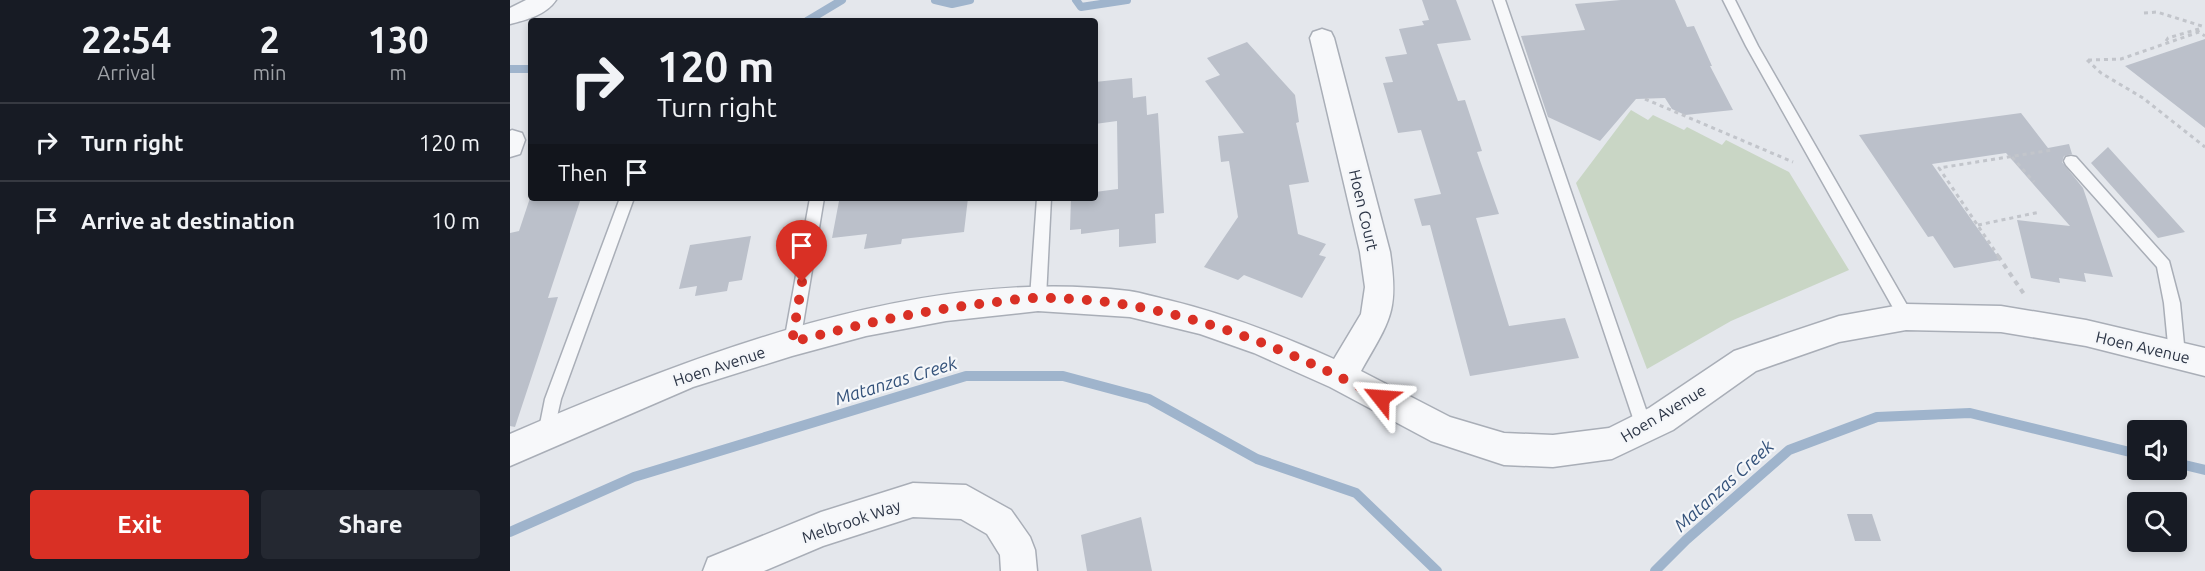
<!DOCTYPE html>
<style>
:root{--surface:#171b24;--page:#242831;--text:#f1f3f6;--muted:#9ea1a6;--line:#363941;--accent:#d93025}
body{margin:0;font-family:Ubuntu,sans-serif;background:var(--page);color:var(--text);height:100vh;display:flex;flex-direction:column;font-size:22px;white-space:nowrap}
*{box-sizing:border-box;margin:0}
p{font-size:20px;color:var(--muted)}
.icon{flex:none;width:33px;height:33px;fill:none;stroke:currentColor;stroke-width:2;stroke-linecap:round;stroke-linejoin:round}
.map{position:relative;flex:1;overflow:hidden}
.panel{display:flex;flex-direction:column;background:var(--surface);width:510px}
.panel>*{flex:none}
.banner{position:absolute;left:18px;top:18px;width:570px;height:183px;border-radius:6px;box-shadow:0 3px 9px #0003;background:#171b24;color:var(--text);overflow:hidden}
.tools{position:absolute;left:1617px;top:420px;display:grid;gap:12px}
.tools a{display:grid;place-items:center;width:60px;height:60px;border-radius:6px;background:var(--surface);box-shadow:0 3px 9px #0003;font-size:30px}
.pin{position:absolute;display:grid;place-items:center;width:51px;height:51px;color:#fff;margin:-62px -26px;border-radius:50% 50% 50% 0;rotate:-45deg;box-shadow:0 0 6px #0007}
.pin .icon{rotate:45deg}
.me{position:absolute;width:66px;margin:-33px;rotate:298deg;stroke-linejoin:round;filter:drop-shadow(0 0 4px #0008)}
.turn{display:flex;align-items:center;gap:21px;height:126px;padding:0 30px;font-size:27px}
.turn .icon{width:78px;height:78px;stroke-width:2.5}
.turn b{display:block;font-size:42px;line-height:51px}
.then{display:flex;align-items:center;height:57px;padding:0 30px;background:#0003;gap:12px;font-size:22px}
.eta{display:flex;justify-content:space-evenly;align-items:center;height:102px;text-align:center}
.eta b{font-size:36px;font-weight:700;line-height:42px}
.primary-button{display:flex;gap:12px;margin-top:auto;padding:12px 30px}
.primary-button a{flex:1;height:69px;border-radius:6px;background:var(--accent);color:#fff;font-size:24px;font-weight:700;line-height:69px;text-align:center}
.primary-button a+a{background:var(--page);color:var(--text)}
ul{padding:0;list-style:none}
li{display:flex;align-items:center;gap:18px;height:78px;padding:0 30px;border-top:2px solid var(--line)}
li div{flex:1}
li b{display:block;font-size:22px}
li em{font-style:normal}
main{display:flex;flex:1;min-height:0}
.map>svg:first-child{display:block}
</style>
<main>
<section class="panel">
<div class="eta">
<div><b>22:54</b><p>Arrival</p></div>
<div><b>2</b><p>min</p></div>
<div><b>130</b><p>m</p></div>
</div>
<ul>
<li><svg class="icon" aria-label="right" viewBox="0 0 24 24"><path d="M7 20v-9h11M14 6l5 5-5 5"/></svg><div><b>Turn right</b></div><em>120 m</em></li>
<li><svg class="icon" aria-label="arrive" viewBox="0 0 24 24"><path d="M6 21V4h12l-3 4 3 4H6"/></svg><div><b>Arrive at destination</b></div><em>10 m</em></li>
</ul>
<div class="primary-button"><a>Exit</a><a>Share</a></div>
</section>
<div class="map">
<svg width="1695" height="571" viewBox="0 0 1695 571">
<rect width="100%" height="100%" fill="#e4e7ec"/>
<path fill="#c9d6c5" d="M1121 110 1138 120 1143 115 1174 130 1177 127 1212 145 1216 140 1279 172 1339 270 1221 321 1137 369 1066 183Z"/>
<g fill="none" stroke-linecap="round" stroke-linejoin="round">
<path stroke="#9fb4cc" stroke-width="8" d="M425 0 442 4 460 0
M566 0 571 7 617 0
M297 21 332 0
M0 69H21"/>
<path stroke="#9fb4cc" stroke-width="10" d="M1666 463 1695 470
M0 532 124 477 456 376H553L639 399 747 459 846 493 927 571
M1145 571 1176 540 1279 450 1367 417 1460 413 1628 454"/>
</g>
<path fill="#bbc0ca" d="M912 0H946L961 40 927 44 948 101 955 100 972 151 967 152 989 214 966 218 999 326 1055 318 1069 358 960 376 920 225 912 226 904 199 931 194 911 130 888 133 873 83 883 82 875 57 897 54 889 29 914 25 912 21 919 20Z
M1111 0H1165L1177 27 1184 26 1202 66H1200L1223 110 1175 115 1162 109 1155 98 1126 99 1090 141 1038 117 1011 36 1075 30 1065 4Z
M1695 39V128L1615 66Z
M737 42 785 95 789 122 786 123 799 182 779 185 788 234 816 244 809 255 816 257 792 298 734 275 728 280 694 267 728 217 719 161 711 162 708 136 734 133 695 81 710 75 697 58Z
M622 78 623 98 636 96 637 115 648 113 654 213 645 214 646 243 609 247V229L571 234V229L560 230 561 198H585V192L608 189 607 121 585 124V82Z
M1511 113 1538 148 1559 144 1562 154 1554 156 1552 162 1573 188 1603 277 1574 273 1576 282 1549 278 1550 283 1521 278 1507 220 1560 226 1496 153 1422 164 1490 260 1444 268 1423 236 1418 237 1349 135Z
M1598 147 1675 232 1648 238 1581 163Z
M20 198H71L38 298 48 297 5 427 0 426V233L9 231Z
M353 198H458L454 232 392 239 391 244 354 249 357 234 322 238 329 201Z
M241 236 232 280 219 282 217 291 185 296 187 286 169 289 180 245Z
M1337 514H1362L1371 541H1345Z
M631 517 642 571H577L571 535Z"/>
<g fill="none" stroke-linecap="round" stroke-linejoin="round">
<defs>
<path id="service" d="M983 0H995L1142 427 1140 432 1134 435 1128 432 1126 427Z
M1213 0H1225L1248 46 1401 312 1404 317 1401 322 1396 324 1391 322 1236 46Z
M1561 156 1566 157 1659 261 1670 303 1675 355 1673 360 1667 362 1661 360 1659 355 1654 303 1647 267 1556 165 1554 161 1556 157Z
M110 198H124L51 399 42 439 36 442 30 439 28 434 35 399Z
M300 198H314L290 342 288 347 282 349 276 347 274 342Z
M527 198H541L536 298 533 303 528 304 523 303 520 298Z"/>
<path id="minor" d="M16 0H46C36 15 16 20 0 24V8Z
M812 29 821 32 824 38 880 252C889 312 880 320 851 371L940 417 994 433 1043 435 1099 428 1139 408 1224 351 1329 316 1396 304 1491 306 1576 320 1695 348V376L1576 346 1491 332 1396 330 1329 342 1246 371 1163 430 1102 459 1043 467 994 465 921 441 820 387 744 353 690 334 620 317 528 311 436 321 356 336 282 356 183 387 0 466V434C187 354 412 265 619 291 632 293 645 297 658 300 716 314 770 335 824 359L851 314 855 287 850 252 800 38 803 32Z
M2 130 12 133 15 140 10 154 0 157V131Z
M403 483 456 485 501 510 520 537 525 550 527 571H491L490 555 477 534 451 519 403 517 313 546 254 571H193L198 558 311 512Z"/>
</defs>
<use href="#service" stroke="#a9aeb7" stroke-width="3"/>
<use href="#minor" stroke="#a9aeb7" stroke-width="3"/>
<path stroke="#c2c5cb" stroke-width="3" stroke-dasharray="4 4" stroke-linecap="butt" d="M1634 13 1647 12 1695 27
M1656 41 1658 38 1692 28
M1577 60 1591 73 1633 98 1695 147
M1578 60 1611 59 1689 32 1695 36
M1135 99 1283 162
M1502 157 1524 182
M1468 225 1530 212
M1489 257 1429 168 1542 150"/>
<path stroke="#c2c5cb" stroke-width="4" stroke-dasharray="5 5" stroke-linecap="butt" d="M1488 256 1514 294"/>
<use href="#service" fill="#f7f8fa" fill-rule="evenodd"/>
<use href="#minor" fill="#f7f8fa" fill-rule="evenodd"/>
</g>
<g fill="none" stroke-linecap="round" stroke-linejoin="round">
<path stroke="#d93025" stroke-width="10" stroke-dasharray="0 18" d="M292 282 282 342C347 325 412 310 479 303 495 301 512 298 529 298 651 297 765 342 871 398"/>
</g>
<g text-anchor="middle" stroke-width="4.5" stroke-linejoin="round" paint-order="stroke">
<g font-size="16" fill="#2b3445" stroke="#f4f6f9">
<text transform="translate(854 210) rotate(77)" y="6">Hoen Court</text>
<text transform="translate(1633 347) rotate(13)" y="6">Hoen Avenue</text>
<text transform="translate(209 366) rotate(-18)" y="6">Hoen Avenue</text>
<text transform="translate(1153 413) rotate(-31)" y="6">Hoen Avenue</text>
<text transform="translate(341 521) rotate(-19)" y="6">Melbrook Way</text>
</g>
<g font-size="18" font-style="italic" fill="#34527a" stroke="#f4f6f9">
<text transform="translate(386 381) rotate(-17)" y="6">Matanzas Creek</text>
<text transform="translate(1214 486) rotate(-42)" y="6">Matanzas Creek</text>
</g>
</g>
</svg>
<div class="tools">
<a><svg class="icon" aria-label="sound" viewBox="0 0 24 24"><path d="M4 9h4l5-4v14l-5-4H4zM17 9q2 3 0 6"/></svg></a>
<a><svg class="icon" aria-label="search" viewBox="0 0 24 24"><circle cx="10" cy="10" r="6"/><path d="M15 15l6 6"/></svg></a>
</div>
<div class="pin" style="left:292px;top:282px;background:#d93025"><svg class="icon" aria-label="arrive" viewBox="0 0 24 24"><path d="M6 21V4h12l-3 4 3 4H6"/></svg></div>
<svg class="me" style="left:871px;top:398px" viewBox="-20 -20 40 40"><path d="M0-17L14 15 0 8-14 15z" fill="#d93025" stroke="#fff" stroke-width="4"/></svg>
<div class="banner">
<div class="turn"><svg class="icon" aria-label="right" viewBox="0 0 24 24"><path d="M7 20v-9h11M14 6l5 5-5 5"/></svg><div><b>120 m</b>Turn right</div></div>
<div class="then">Then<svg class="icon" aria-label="arrive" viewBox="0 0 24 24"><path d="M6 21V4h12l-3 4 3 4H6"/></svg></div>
</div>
</div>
</main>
